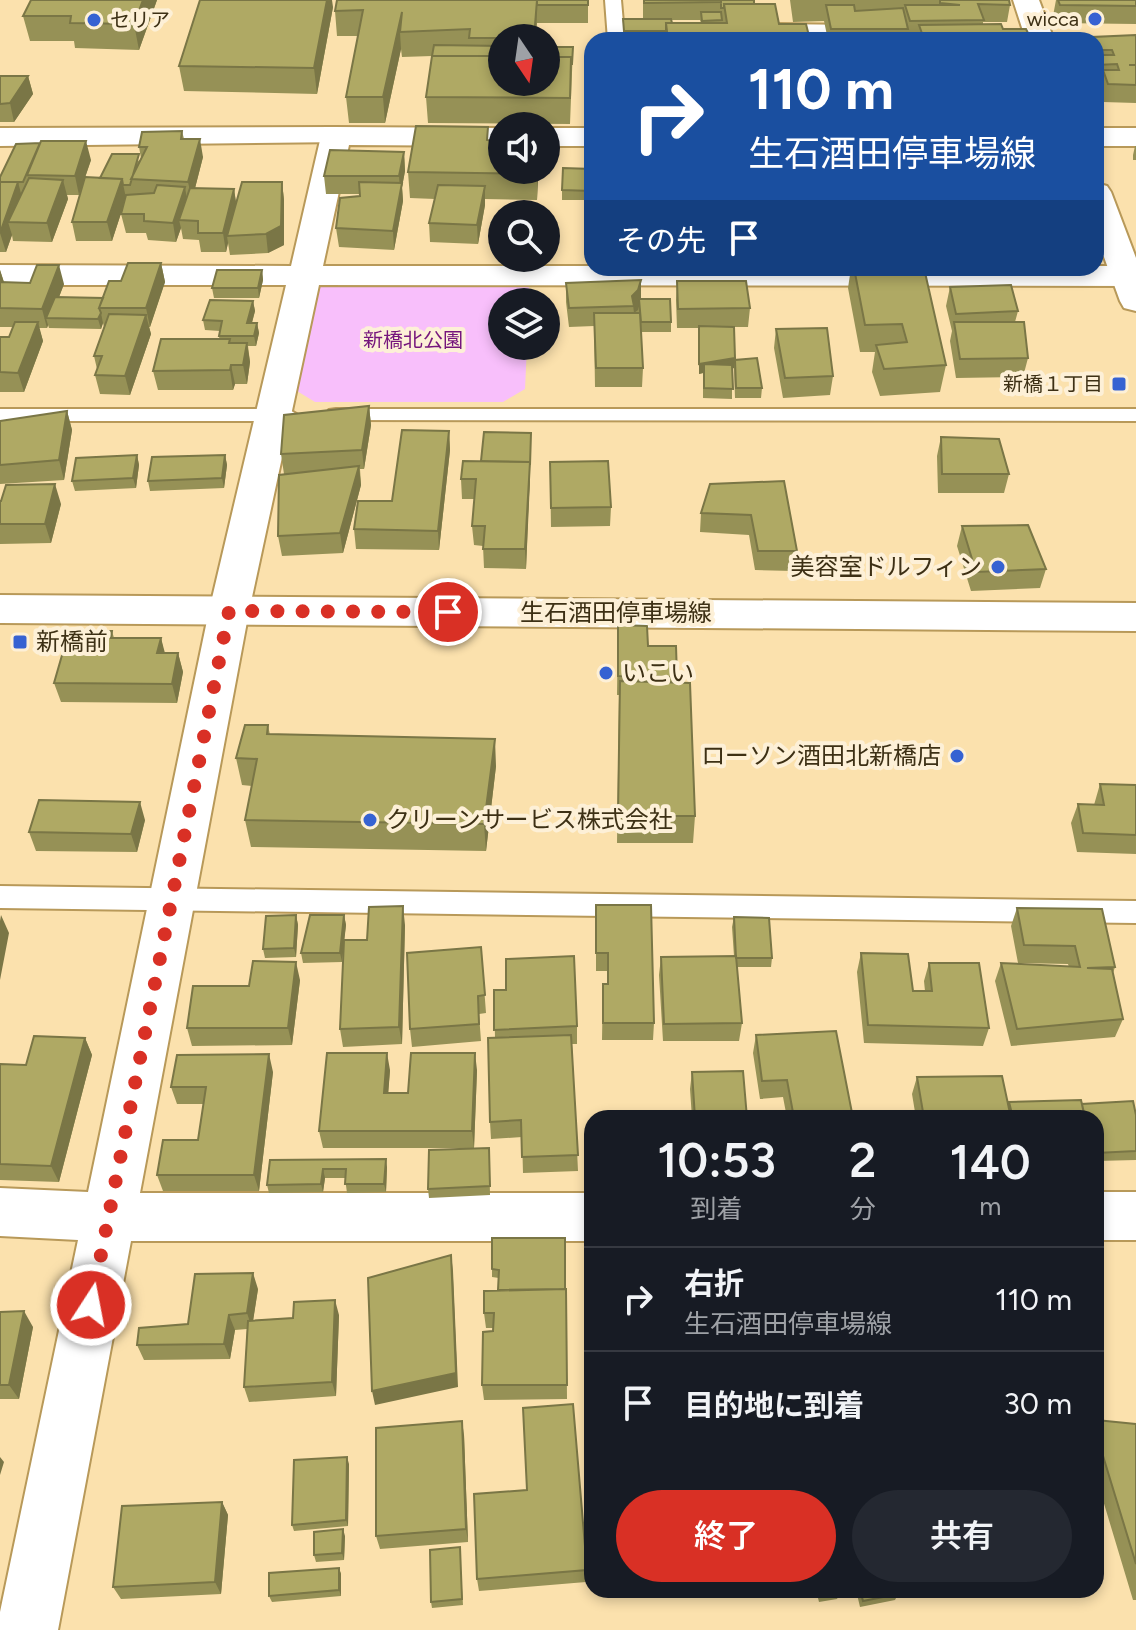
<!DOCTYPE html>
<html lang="ja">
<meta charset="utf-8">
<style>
:root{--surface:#171b24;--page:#242831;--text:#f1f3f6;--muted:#9ea1a6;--line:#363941;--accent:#d93025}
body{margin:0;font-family:Figtree,"Noto Sans JP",sans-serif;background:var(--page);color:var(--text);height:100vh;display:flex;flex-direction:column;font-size:30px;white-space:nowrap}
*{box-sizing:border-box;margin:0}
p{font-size:26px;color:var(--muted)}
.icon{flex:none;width:44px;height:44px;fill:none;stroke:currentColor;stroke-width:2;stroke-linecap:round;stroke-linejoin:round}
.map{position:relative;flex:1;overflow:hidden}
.drawer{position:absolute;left:584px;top:1110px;width:520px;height:488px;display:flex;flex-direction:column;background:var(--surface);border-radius:24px;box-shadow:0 4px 12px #0003}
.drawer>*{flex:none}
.top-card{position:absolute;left:584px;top:32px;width:520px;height:244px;border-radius:24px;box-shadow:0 4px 12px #0003;background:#1a4fa0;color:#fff;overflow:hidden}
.needle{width:52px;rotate:167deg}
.controls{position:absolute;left:488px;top:24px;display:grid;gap:16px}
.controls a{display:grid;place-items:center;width:72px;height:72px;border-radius:50%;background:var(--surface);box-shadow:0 4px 12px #0003;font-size:40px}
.pin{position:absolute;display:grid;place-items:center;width:68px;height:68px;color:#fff;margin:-34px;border:4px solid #fff;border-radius:50%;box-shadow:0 2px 8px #0007}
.me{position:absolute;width:88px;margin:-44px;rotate:11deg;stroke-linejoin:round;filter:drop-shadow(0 0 6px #0008)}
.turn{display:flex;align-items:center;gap:28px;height:168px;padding:0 32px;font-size:36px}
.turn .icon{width:104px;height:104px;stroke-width:2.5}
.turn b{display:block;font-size:56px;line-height:68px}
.then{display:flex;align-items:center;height:76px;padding:0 32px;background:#0003;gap:16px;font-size:30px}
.eta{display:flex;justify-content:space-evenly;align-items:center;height:136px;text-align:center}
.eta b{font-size:48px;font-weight:600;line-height:56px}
.button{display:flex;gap:16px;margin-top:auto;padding:16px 32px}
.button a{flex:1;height:92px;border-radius:48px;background:var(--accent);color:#fff;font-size:32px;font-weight:600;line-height:92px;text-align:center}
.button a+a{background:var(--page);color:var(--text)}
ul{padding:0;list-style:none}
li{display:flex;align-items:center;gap:24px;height:104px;padding:0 32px;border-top:2px solid var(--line)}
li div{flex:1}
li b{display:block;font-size:30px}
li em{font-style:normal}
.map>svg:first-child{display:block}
</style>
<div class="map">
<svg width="1136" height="1630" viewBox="0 0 1136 1630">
<rect width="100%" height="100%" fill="#fbe1ad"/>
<path fill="#f8bffb" d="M319 285H529L528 302H502V346H527L525 389 503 402H315L297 391Z"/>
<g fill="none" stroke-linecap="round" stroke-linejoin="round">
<defs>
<path id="lane" d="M605 0H621L623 23H659L667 28 659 33H623L624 40H608Z
M859 25 865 27V33L774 34 766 29 774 24Z
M0 409H288L298 415 288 421H0Z
M336 409H1136V421L329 420 326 415 329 410Z
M0 886 1136 901V923L0 908Z"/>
<path id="street" d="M336 127 502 128V146L349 145 323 266H1136V286L319 285 249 611 140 1193H592V1241H131L58 1630H0V1612L78 1240 0 1236V1188L88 1192 209 611 286 285H0V265L291 266 321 136 326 130Z
M546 128H592V146H546Z
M1096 128H1136V146H1096Z
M1096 1192H1136V1240H1096Z"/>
<path id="secondary" d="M1013 0H1039L1054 40H1026Z
M336 127 346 130 351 136 346 142 0 146V128Z
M1096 183 1107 186 1111 192 1136 258V311L1124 308 1120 301 1096 235Z
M0 595 1136 603V631L0 623Z"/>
</defs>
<use href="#lane" stroke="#b89959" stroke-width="4"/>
<use href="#street" stroke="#b89959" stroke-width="4"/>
<use href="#secondary" stroke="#b89959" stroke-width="4"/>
<use href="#lane" fill="#fff" fill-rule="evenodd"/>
<use href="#street" fill="#fff" fill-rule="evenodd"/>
<use href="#secondary" fill="#fff" fill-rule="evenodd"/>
</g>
<path fill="#969156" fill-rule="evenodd" d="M157 0 139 50 75 48 74 41H30L23 16Z
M588 0V23H537L536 38H502V82L573 47 570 124 428 123 426 97 432 56 402 57 401 49 385 123H349L346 97 358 36H337L335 11Z
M643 0H754V4L779 24 668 40H624L623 19H643ZM671 20H700L701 23H672Z
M790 0H1009L1010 5 1007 22H983V24L1030 37 1029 40H917V38H907V37V40H828L824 21 793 22Z
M1056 0H1136V24L1056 23 1053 16Z
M333 7 317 94 184 91 179 66Z
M1136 35V103L1103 102 1098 88 1099 82 1096 83V40H1093V37Z
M0 76H28L33 94 14 122H0Z
M182 131 184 139 203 157 195 188 234 189 236 204 282 182 284 200V245L268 253 230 255 228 243 226 252H201L199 240 183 239 181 228 176 242 148 240 146 233H126L121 214 124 204 112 241H76L72 222 100 178 140 160 141 158 139 147Z
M1135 146H1136V160H1133V155Z
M404 152 405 171 402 187 403 201 394 250 339 247 336 228 360 196V194H326L324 176Z
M91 160 79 195H67L68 199 52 242 13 241 12 235 6 252H0V177Z
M592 169V200H562V190Z
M538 170 537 200 485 199V205L478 244 430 242 429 223 435 199 410 198 408 172Z
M161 263 165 282 150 327H149L151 334 130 395 100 394 95 375 97 369 94 356 104 327 103 323 101 329 49 328 48 325 47 328H39L43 341 24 392H0V337H9L13 327H0V270L4 282 64 284 59 297 103 298 121 281Z
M851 268H924L946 365 940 392 880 396 872 372 875 352H860L848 288Z
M262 270 263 280 259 298H214L212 288Z
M677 281 750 308 748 327H734L735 360 762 388 761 398H735L734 368 732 369V399L703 398V373L699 374V328H677L676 300Z
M566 283 641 299 671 322V332H641L643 368 642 387H595L594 326 569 327 566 302Z
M950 287 1018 311 1015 322 1028 358 1023 377 956 378 950 341 952 331 946 306Z
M253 301 255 311 252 323H257L259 333 256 346H248L250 362 247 384H235L233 390H158L153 371 219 339 220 331 205 330 203 320Z
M776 329 833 376 830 395 783 398 774 348Z
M369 406 371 425 364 469H360L361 485 343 553 282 556 278 536 284 474 281 454Z
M67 411 72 430 64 480 0 484V421Z
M449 431 450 450 439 550 356 549 354 529 392 501Z
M941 437 1009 474 1004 493H938L937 456Z
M531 443 526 569 484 568 483 546 474 545 472 526 475 499H462L461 479 481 461Z
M137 455 139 465 136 488 75 491 72 481Z
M225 455 227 465 224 488 150 491 148 481Z
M550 462 611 507 610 526 551 527Z
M784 481 797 551 794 571 755 570 749 535 700 532 701 513Z
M0 501 61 504 51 543 0 544Z
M962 526 1046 569 1040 588 971 591 957 546Z
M618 625 648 646 677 677 676 683 695 816 693 843H617L619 695H617Z
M112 631 114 638H161L164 653H178L183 672 177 703 61 702 54 683Z
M268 725 270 735 496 766 486 851 251 847 245 820 252 786 242 785 236 758Z
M1100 784 1136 785V854L1077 852 1071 823 1078 804 1094 805Z
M145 820 137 852 36 851 29 832Z
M596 905 654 1023 653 1040H602L603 984H607V971H596Z
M1017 908 1115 967 1113 973 1123 1019 1115 1037 1011 1046 995 981 1001 963 1069 967 1068 964 1018 963 1011 926Z
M296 915 298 925 296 957 265 958 263 949Z
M344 915 346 925 344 940H367L405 925 402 1044 343 1047 340 1029 344 941 342 962 303 963 301 953Z
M734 917 772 958 771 967H737L742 1023 739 1041H663L659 975 661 957 734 956 732 927Z
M481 947 486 1013 479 1014 481 1041 412 1047 410 1029Z
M861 953 913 991H925L924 981 929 963 989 1028 983 1046 864 1043 857 972Z
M300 980 292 1045 192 1046 187 1028 249 986Z
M494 990 577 1026V1044H572L578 1171 523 1173 522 1137 491 1139 490 1122 495 1038Z
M756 1035 853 1118H787L783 1097 760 1099 753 1053Z
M85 1038 92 1055 59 1182 0 1180V1064L26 1065Z
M390 1070 388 1093H408L477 1070 474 1148H323L319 1131Z
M273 1072 259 1191H163L157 1175 198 1140 204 1104H177L171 1087Z
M692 1072 747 1118H692L690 1089Z
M917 1077 1008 1105 1009 1102 1082 1104 1136 1115V1160L1096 1161V1118H916L912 1094Z
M489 1148 490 1195 429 1198 428 1189Z
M270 1160 387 1167 386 1192 347 1193 345 1178H325L323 1192 269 1193 267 1185Z
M492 1238 566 1289 567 1399 484 1400 482 1385 493 1328H486L484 1313 498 1290 499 1278 492 1277Z
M587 1239H592V1277L587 1255Z
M258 1289 253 1320 339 1315 336 1396 249 1402 244 1387 247 1329 235 1330 230 1359 144 1360 137 1345 188 1324Z
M0 1312 33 1327 19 1399H0Z
M1096 1420 1136 1424V1600H1133L1096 1477Z
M464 1435 468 1542 380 1549 376 1536Z
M349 1464 348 1526 294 1531 292 1525Z
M222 1502 228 1515 221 1594 121 1599 113 1587Z
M345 1536 344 1560 316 1562 314 1555Z
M460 1554 463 1605 432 1608 431 1602Z
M339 1568 341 1574V1596L272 1602 269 1596Z
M587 1570 586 1582 479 1591 477 1579Z
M816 1590H839L840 1593 837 1599 819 1602Z
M856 1590H896L898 1594 895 1600 860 1607Z"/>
<path fill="#7a7646" d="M143 0H157L139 50 134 24Z
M327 0H332L333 7 317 94 314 68Z
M537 0 536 38H534Z
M402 12 400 32 401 49 385 123 383 97Z
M28 76 33 94 14 122 10 103Z
M200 139 203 157 192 200 188 182Z
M86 141 91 160 79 195 75 176Z
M404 152 405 171 402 187 403 201 394 250 393 231 400 190 399 176Z
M537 170H538V179L537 200Z
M122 179 126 198 112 241 107 222Z
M63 180 68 199 52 242 47 223Z
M18 182 23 201 8 222 12 235 6 252 0 233Z
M282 182 284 200V245L268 253 266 234Z
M485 186V205L478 244 477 225Z
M185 187 188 206 179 220 181 228 176 242 173 223Z
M234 189 237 208 227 236 228 243 226 252 223 233Z
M161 263 165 282 150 327 146 308Z
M59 265 64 284 51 318H46L48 325 47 328 42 309Z
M0 270 6 289 0 301Z
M262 270 263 280 259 298 258 288Z
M641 280V299L638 310 634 313 632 296Z
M253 301 255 311 249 333 247 323Z
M101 313 103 323 101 329 98 319Z
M146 315 151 334 130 395 125 376Z
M38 322 43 341 24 392 18 373Z
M257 323 259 333 256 346 254 336Z
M247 343 250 362 247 384 243 365Z
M735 358 734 368 704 373V364L703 373 699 374V364Z
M231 365 235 384 233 390 230 370Z
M369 406 371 425 364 469 362 450Z
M67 411 72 430 64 480 59 460Z
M449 431 450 450 439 550 438 531Z
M137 455 139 465 136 488 133 478Z
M225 455 227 465 224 488 222 478Z
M530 462V481L526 569 525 549Z
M359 466 361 485 343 553 340 533Z
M55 484 61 504 51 543 45 524Z
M161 638 166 657 157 653Z
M178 653 183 672 177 703 172 684Z
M495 739 496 766 486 851 484 824Z
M140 802 145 820 137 852 131 834Z
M403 906 405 925 402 1044 399 1027Z
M1 915 9 933 0 980V921Z
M296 915 298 925 296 957 294 948Z
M344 915 346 925 342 962 340 953Z
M296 962 300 980 292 1045 288 1028Z
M85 1038 92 1055 59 1182 51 1166Z
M387 1053 390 1070 387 1110 384 1093Z
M475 1053 477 1070 474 1148 472 1131Z
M269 1054 273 1072 259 1191 254 1175Z
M386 1159 387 1167 386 1192 384 1184Z
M323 1169 325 1178 323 1192 321 1184Z
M451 1255 453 1271 458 1387 375 1405 372 1391Z
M253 1273 258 1289 252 1328 247 1313Z
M335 1300 339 1315 336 1396 332 1382Z
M24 1311 33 1327 19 1399 9 1385Z
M229 1315 235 1330 230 1359 224 1344Z
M462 1421 464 1435 468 1542 466 1529Z
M0 1457 4 1462 0 1475Z
M347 1457 349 1464 348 1526 346 1520Z
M222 1502 228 1515 221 1594 215 1582Z
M343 1529 345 1536 344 1560 342 1553Z
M339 1568 341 1574V1596L339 1590Z"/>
<path fill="#afa964" stroke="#7a7646" stroke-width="2" d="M31 0H143L134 24 70 23 71 16H23Z
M200 0H327L314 68 179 66Z
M337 0H537L534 38H469L470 29 400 32 402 12 383 97H346L363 10 335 11Z
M537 0H588V5H537Z
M644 0H721V2L644 3Z
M721 0H754V4H724V8H721Z
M940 0H1009L1010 5 978 4 984 20 910 21 905 5H960L940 3Z
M1058 0H1136V6L1060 5Z
M724 4H775L779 24H806L810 40H668L666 23H727Z
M826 5H854L855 11 903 8 908 29H831Z
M701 12H721L722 20 702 21Z
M623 19H671L672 23H666V31H624Z
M1001 24 1003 29H1026L1030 37 989 38 999 40 924 39 919 25Z
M625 33H654V39L660 40H625Z
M1136 35V65H1129H1136V85L1108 84 1103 70H1119L1117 64 1096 65V55H1114L1112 50H1100L1096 40 1093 37Z
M434 45 502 46V56H432Z
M546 47H573L572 64H571V57H546Z
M432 56H502V82H546V57H571L570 98 426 97Z
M0 76H28L10 103 0 104Z
M416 126 488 127 487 140 502 142V170H537V174L408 172Z
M182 131 181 139H200L188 182 131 179 147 147H139L142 132Z
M41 141H86L75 176 27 175Z
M40 143 23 182H0V177L16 144Z
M330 150 404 152 399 176H324Z
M112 154H139L130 185H123L122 179 100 178Z
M563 168 592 169V191L562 190Z
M85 177 122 179 107 222H72Z
M29 178 63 180 47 223 8 222Z
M0 182H18L0 233Z
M242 182H282L281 226 266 234 227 236Z
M359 182 402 183 393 231 336 228 340 198 360 196Z
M157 185 185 187 173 223 144 221V214H121L126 195 154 193Z
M438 185 485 186 477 225 429 223Z
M190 188 234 189 223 233H198V221L179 220Z
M128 263H161L146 308H99L109 281H121Z
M37 265H59L42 309 0 308V282L30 283Z
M854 268H924L946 365 884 369 876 345 907 342 902 324 865 325Z
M217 270H262L258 288H212Z
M641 280 638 290 632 296 634 306 569 308 566 283Z
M677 281H746L750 308 678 309Z
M1011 285 1018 311 956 314 950 287Z
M55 297 103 298 99 308 101 313 98 319 46 318Z
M639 299H670L671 322H641Z
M210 300 253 301 247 323H257L254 336H219L222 321 203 320Z
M594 313H640L643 368H596Z
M109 314 146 315 125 376 95 375 102 356H94Z
M15 322H38L18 373 0 372V337H9Z
M954 322H1024L1028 358 960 359Z
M699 326 734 327 735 358 699 364Z
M827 328 833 376 785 378 776 329Z
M161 339H230L229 343H247L243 365H231L230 370 153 371Z
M757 358 762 388H736L735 360Z
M704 364 732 365 733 389 704 388Z
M369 406 362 450 281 454 284 415Z
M67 411 59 460 0 465V421Z
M402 430 449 431 438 531 354 529 358 501H392Z
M484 432 531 433 530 465V462L481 461Z
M941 437 999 439 1009 474H942Z
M137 455 133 478 72 481 76 458Z
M225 455 222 478 148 481 152 457Z
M463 461 530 462 525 549H483L485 526H472L476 479H461Z
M608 461 611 507 551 508 550 462Z
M359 466 340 533 278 536 279 475Z
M784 481 797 551H758L751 515 701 513 710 484Z
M55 484 45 524H0V501H1L6 485Z
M1028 525 1046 569 976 572 962 526Z
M618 625 647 626 648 646H676L677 677 618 676Z
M69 631H112L111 638H161L157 653H178L172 684 54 683Z
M620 681 690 683 695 816H618Z
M245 725H268L267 734 495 739 484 824 245 820 257 759 236 758Z
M1100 784 1136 785V835L1083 833 1078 804 1104 805Z
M39 800 140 802 131 834 29 832Z
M596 905H651L654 1023H603V984H608V953H596Z
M403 906 399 1027 340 1029 344 940H367L369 907Z
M1017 908 1102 909 1115 967 1087 968 1112 969 1123 1019 1017 1029 1001 963 1080 967 1075 946 1024 945Z
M296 915 294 948 263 949 266 916Z
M310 915H344L340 953H301Z
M734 917 769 918 772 958H736Z
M481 947 485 995 478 996 479 1024 410 1029 407 953Z
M861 953 908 954 913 991H932L929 963H979L989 1028 868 1025Z
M574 956 577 1026 494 1030V990H506V959Z
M736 956 742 1023 664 1024 661 957Z
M253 961 296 962 288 1028H187L193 986H249Z
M836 1031 853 1118H794L787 1080 762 1081 756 1035Z
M571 1035 578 1155 522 1157 521 1120 490 1122 488 1038Z
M34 1036 85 1038 51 1166 0 1164V1064L26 1065Z
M327 1053H387L384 1093H408L411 1053H475L472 1131H319Z
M269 1054 254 1175H157L163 1140H198L206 1087H171L177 1055Z
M743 1071 747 1118H695L692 1072Z
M1002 1076 1011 1118H924L917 1077Z
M1081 1100 1085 1118H1013L1009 1102Z
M1133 1101 1136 1115V1151L1096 1153V1118H1085L1082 1104Z
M489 1148 490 1186 428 1189 429 1150Z
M386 1159 384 1184H345L346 1169H323L321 1184 267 1185 270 1160Z
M492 1238H565V1289L498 1290 499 1270 492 1269Z
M587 1239H592V1260Z
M451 1255 456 1373 372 1391 368 1278Z
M253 1273 247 1313 229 1315 224 1344 137 1345 139 1328 188 1324 195 1274Z
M566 1289 567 1385H482L483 1332 493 1331 494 1313H484V1291Z
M335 1300 332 1382 244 1387 248 1321 293 1318 294 1302Z
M24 1311 9 1385H0V1312Z
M573 1404 587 1570 477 1579 474 1494 527 1490 523 1408Z
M1096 1420 1136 1424V1564L1096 1433Z
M462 1421 466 1529 376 1536V1428Z
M347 1457 346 1520 292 1525 294 1460Z
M222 1502 215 1582 113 1587 122 1506Z
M343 1529 342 1553 314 1555V1532Z
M460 1547 462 1599 431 1602 430 1550Z
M339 1568V1590L269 1596V1573Z
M820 1590H839L840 1593 821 1596Z
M860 1590H896L898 1594 863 1601Z"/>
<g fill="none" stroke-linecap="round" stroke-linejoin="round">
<path stroke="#d93025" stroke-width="14" stroke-dasharray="0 25.2" d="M91 1305 229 611 448 612"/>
</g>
<g fill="#3662d2" stroke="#fdf0d7" stroke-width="3">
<circle cx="1095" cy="19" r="8"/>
<circle cx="94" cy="20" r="8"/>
<rect x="1111" y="376" width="16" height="16" rx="4"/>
<circle cx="998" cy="567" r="8"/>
<rect x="12" y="634" width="16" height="16" rx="4"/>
<circle cx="606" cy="673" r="8"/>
<circle cx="957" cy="756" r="8"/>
<circle cx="370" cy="820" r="8"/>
</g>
<g text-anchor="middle" stroke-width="8" stroke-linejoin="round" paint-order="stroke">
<g font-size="20" fill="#3d3015" stroke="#fdf0d7" text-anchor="end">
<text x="1079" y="26">wicca</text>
<text x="110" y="27" text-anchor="start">セリア</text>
<text x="1103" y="391">新橋１丁目</text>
</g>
<g font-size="20" fill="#75157c" stroke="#fdf0d7">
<text x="413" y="347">新橋北公園</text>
</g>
<g font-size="24" fill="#3d3015" stroke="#fdf0d7" text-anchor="start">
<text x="982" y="575" text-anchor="end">美容室ドルフィン</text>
<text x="36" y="650">新橋前</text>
<text x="622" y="681">いこい</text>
<text x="941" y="764" text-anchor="end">ローソン酒田北新橋店</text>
<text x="386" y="828">クリーンサービス株式会社</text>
</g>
<g font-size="24" fill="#3d3015" stroke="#fdf0d7">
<text x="616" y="621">生石酒田停車場線</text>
</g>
</g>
</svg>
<div class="controls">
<a><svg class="needle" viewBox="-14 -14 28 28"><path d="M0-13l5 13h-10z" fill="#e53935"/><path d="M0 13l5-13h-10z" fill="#9ea1a6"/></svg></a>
<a><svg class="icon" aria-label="sound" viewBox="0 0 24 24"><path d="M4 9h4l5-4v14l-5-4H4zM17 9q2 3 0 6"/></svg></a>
<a><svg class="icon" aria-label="search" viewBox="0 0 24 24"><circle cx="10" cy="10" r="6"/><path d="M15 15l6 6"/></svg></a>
<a><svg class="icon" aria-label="layers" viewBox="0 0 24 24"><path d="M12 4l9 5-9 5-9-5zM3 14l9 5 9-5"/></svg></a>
</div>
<div class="pin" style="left:448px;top:612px;background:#d93025"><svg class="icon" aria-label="arrive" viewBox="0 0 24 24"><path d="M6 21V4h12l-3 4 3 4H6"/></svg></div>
<svg class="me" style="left:91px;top:1305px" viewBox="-20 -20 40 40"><circle r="17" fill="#d93025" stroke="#fff" stroke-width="3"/><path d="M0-11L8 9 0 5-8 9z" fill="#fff"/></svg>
<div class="top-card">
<div class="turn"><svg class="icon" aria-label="right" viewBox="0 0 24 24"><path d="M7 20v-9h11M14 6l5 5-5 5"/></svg><div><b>110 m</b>生石酒田停車場線</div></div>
<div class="then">その先<svg class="icon" aria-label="arrive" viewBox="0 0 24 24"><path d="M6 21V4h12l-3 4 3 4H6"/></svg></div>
</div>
<section class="drawer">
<div class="eta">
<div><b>10:53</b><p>到着</p></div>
<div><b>2</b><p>分</p></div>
<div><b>140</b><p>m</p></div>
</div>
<ul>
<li><svg class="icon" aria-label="right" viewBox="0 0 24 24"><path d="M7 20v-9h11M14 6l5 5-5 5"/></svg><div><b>右折</b><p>生石酒田停車場線</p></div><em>110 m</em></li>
<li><svg class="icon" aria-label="arrive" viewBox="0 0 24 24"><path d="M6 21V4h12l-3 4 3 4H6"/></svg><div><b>目的地に到着</b></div><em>30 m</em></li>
</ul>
<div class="button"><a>終了</a><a>共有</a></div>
</section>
</div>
